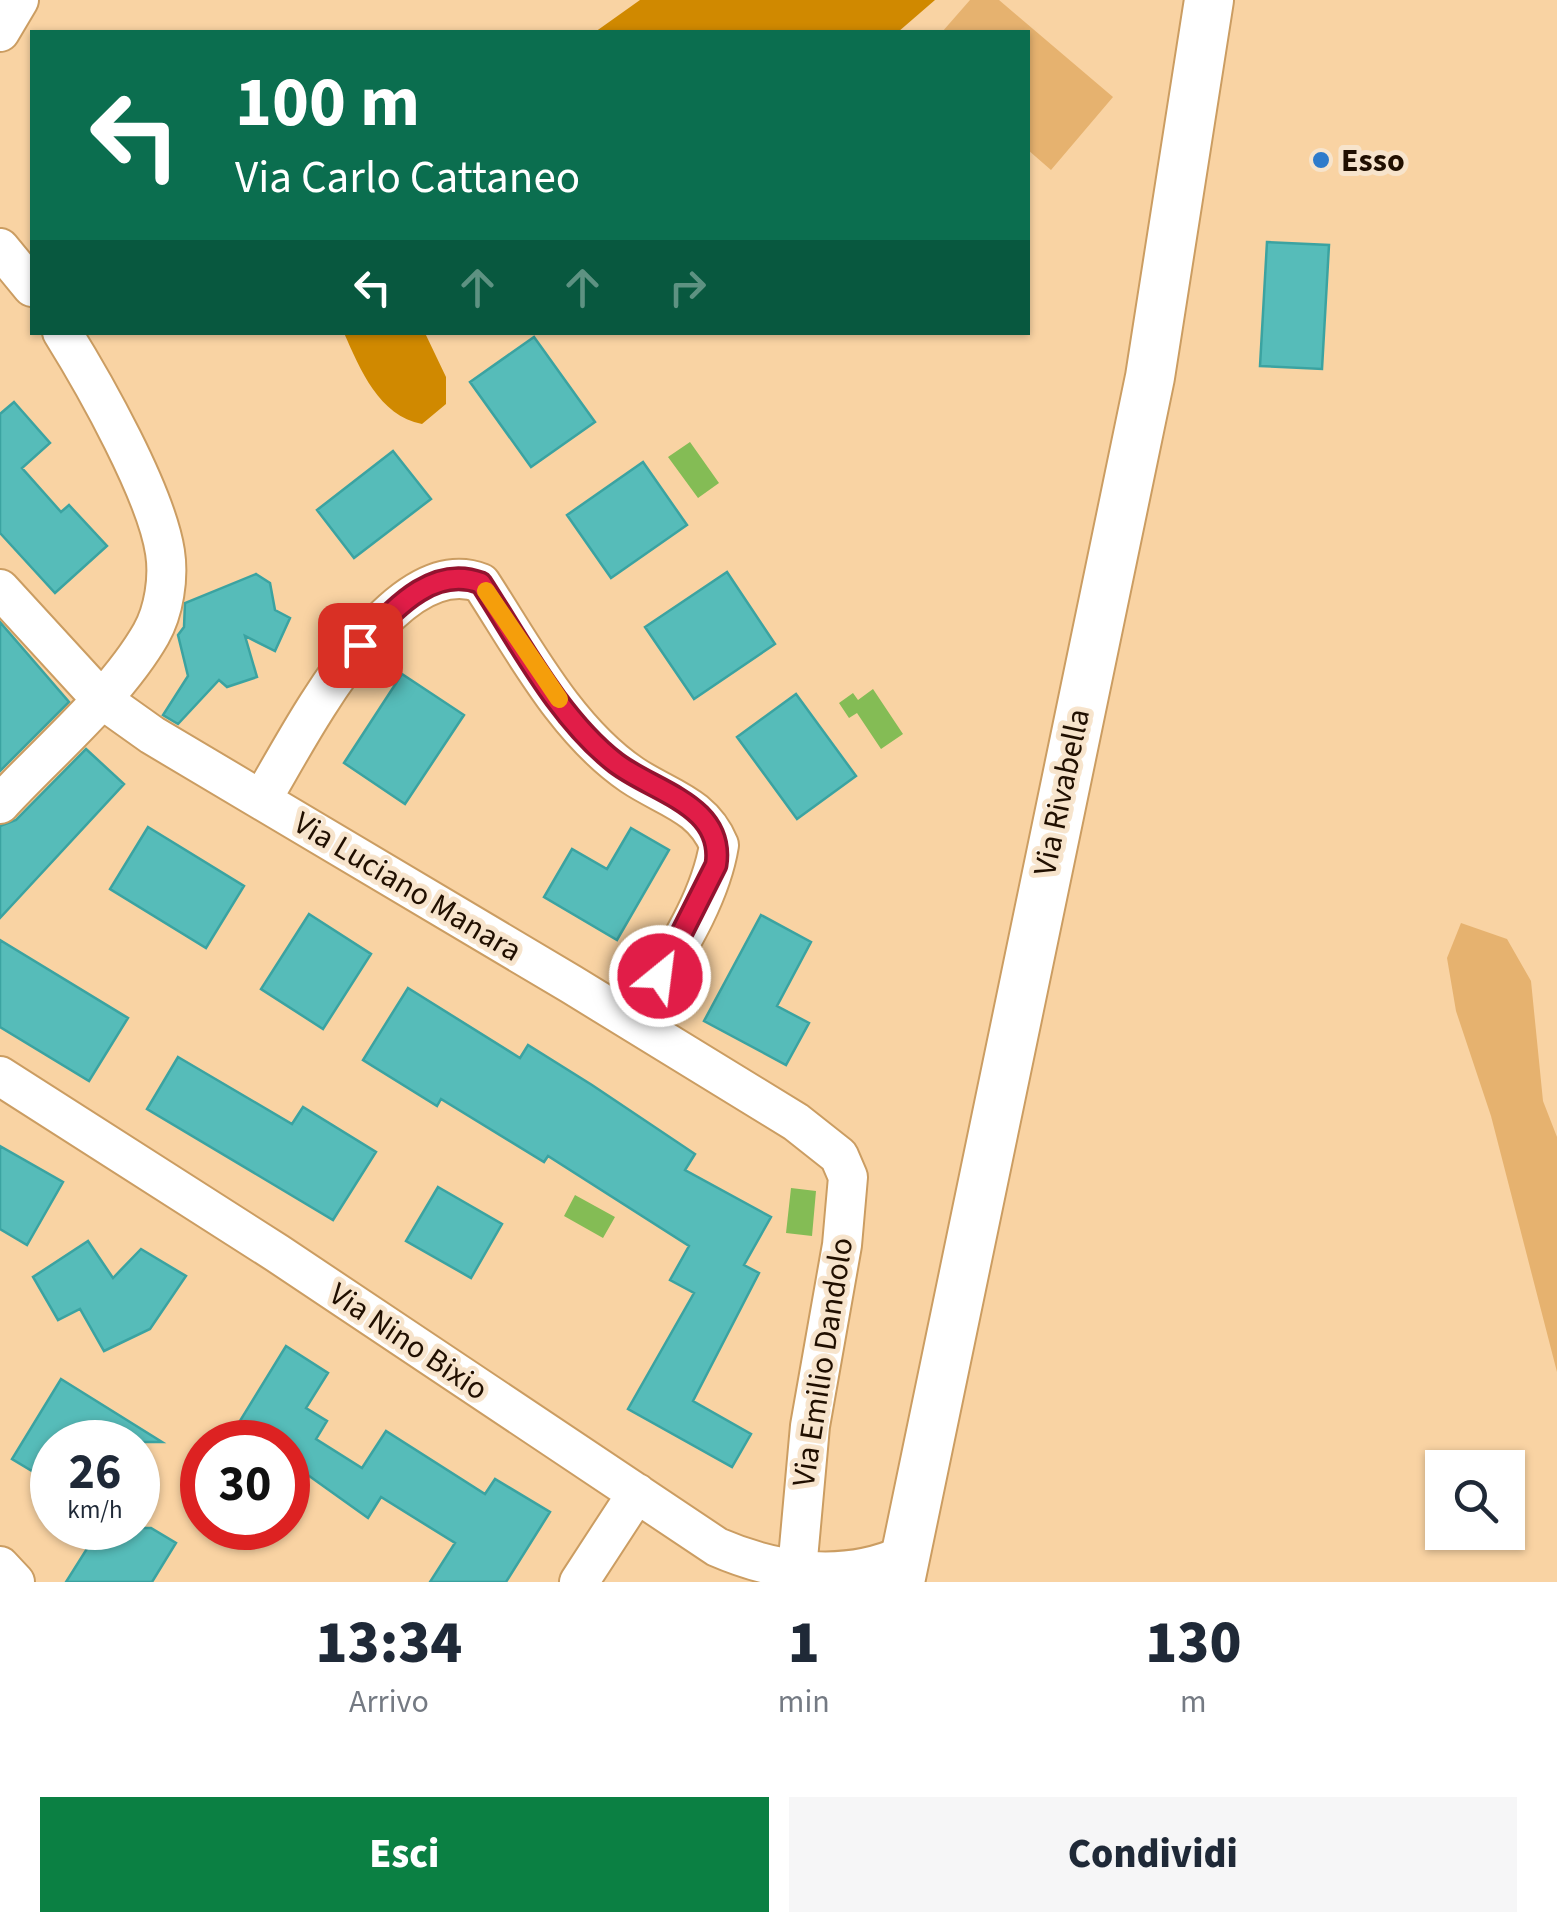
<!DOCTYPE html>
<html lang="it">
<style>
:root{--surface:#fff;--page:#f6f6f7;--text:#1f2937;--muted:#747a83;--accent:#0b8043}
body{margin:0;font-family:"Source Sans 3",sans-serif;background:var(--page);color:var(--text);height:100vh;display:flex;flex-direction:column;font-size:38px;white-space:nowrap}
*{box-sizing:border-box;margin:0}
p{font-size:32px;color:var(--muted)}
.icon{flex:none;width:55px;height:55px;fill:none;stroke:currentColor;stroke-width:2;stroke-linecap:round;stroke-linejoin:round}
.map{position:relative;height:1582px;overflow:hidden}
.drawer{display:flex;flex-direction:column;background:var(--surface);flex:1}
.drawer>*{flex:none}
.guide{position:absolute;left:30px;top:30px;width:1000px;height:305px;border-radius:0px;box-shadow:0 2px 8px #0004;background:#0b6e4f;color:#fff;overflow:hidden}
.controls{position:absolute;left:1425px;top:1450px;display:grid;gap:20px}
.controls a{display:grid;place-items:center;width:100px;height:100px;border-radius:0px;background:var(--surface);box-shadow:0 2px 8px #0004;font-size:50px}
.speed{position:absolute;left:30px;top:1420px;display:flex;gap:20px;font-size:50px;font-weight:700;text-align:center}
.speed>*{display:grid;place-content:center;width:130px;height:130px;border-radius:50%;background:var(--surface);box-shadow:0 2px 8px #0004;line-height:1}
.speed small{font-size:25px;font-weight:400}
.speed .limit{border:15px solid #d22;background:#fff;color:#111}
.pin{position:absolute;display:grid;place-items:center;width:85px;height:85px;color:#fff;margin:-42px;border-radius:20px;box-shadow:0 5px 15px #0006}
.me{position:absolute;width:110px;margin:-55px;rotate:29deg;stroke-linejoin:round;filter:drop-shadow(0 0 8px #0008)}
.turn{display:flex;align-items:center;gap:35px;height:210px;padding:0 40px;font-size:45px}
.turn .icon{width:130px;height:130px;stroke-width:2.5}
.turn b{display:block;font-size:70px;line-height:85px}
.lanes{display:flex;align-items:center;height:95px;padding:0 40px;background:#0003;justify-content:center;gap:50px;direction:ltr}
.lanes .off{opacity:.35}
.eta{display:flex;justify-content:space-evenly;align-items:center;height:170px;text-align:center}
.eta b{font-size:60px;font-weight:800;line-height:70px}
.primary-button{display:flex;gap:20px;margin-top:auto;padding:20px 40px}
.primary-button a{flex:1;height:115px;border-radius:0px;background:var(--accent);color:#fff;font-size:40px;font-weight:800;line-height:115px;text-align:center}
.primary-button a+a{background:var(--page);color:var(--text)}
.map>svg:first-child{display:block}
</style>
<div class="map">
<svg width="1557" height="1582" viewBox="0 0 1557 1582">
<rect width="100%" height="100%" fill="#f9d3a3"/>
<path fill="#e6b26f" d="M970 0H999L1113 97 1051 170 1028 150V32H942Z
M1461 923 1507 939 1531 981 1543 1101 1557 1137V1372L1491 1116 1456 1011 1447 958Z"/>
<path fill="#d08900" d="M640 0H935L898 32H595Z
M344 333H425L446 377V404L422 424C379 416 360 369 344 333Z"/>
<path fill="#84bc55" d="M690 442 719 483 698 498 668 457Z
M873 689 903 734 881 749 857 713 849 718 839 703 853 693 858 700Z
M791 1188 816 1191 812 1236 786 1233Z
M575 1195 615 1217 603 1238 564 1216Z"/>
<path fill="#56bcb9" stroke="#3ba3a1" stroke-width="2.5" d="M1267 242 1329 245 1322 369 1260 366Z
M534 337 595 422 531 467 470 382Z
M14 402 50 443 22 468 61 512 69 505 107 546 55 593 0 533V414Z
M393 451 431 499 354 558 317 510Z
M643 462 687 525 611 578 567 515Z
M727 572 775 644 694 699 645 627Z
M256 574 270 583 275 610 290 618 275 651 245 636 257 677 227 687 219 680 178 724 163 715 188 676 178 635 184 627 185 603Z
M0 622 69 702 0 771Z
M402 674 464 715 405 804 344 763Z
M796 694 856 776 797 819 737 737Z
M86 749 124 784 0 918V826L16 820Z
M148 827 244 886 206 948 110 889Z
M631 828 669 850 617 940 544 897 572 849 607 869Z
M309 914 371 954 323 1029 261 989Z
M761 915 811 942 777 1006 809 1023 786 1065 704 1021Z
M0 940 128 1018 89 1081 0 1027Z
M408 988 520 1058 528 1045 592 1085 695 1154 685 1170 771 1217 744 1265 759 1273 693 1401 751 1434 732 1467 628 1409 694 1293 670 1280 689 1246 548 1156 544 1162 441 1099 437 1106 363 1060Z
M178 1057 292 1124 303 1107 376 1152 333 1220 147 1109Z
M0 1146 63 1182 27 1245 0 1229Z
M438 1187 502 1224 471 1278 406 1241Z
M88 1241 113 1278 141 1249 186 1276 150 1329 104 1351 80 1309 58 1320 33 1277Z
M286 1346 328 1373 306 1408 327 1421 316 1439 362 1468 386 1431 485 1494 495 1479 550 1512 506 1582H430L455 1543 381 1497 368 1518 298 1468 288 1484V1442H258L235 1429Z
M61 1379 162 1442H52V1483L12 1459Z
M100 1528H151L176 1543 152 1582H66Z"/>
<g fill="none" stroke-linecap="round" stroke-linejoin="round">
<defs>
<path id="minor" d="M0 32 19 0
M0 248 32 287
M0 589 100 698 152 735 571 984 796 1122 839 1156 848 1177 842 1245 810 1426 797 1570
M262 799C299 738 392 549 481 583 524 649 566 730 632 775 666 798 702 804 719 845 709 907 664 968 634 1022
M0 804C48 752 116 695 151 634 164 611 169 578 165 552 156 493 95 385 62 332
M0 1076 277 1253 717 1547C777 1573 844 1582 904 1555
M0 1566 15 1582
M579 1582 637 1493"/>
<path id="tertiary" d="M900 1582 1150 377 1209 0"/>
</defs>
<use href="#minor" stroke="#cb9d62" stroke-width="42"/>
<use href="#tertiary" stroke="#cb9d62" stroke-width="52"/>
<use href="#minor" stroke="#fff" stroke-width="38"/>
<use href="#tertiary" stroke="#fff" stroke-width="48"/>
</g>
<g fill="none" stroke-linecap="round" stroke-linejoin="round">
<defs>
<path id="route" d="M360 645C392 612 431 564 481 583 520 643 559 719 616 763 654 792 725 805 716 865L660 976"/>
</defs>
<use href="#route" stroke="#92132f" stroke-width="25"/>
<use href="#route" stroke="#e11d48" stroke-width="18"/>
<path stroke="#f59e0b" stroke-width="18" d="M486 591 559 699"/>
</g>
<circle fill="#2e7bcb" stroke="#f7e4cc" stroke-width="4" cx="1321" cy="160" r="10"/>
<g text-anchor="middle" stroke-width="10" stroke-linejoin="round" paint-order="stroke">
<g font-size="32" font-weight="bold" fill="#200f00" stroke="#f7e4cc" text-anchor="start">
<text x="1341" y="171">Esso</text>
</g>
<g font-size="32" fill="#200f00" stroke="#f7e4cc">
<text transform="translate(1061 792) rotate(-78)" y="11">Via Rivabella</text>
<text transform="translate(408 886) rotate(31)" y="11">Via Luciano Manara</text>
<text transform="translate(409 1341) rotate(34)" y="11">Via Nino Bixio</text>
<text transform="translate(822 1362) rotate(-81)" y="11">Via Emilio Dandolo</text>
</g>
</g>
</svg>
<div class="controls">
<a><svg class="icon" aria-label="search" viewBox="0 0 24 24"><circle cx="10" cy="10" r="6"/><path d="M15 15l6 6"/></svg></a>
</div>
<div class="speed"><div>26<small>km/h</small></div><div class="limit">30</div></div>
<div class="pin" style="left:360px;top:645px;background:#d93025"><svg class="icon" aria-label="arrive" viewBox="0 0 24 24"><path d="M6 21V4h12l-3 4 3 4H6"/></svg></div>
<svg class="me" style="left:660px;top:976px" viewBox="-20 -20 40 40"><circle r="17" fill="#e11d48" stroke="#fff" stroke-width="3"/><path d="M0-11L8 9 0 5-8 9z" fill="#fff"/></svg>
<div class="guide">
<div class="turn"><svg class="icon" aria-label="left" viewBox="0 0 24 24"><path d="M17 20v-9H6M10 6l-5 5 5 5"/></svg><div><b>100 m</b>Via Carlo Cattaneo</div></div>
<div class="lanes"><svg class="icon" aria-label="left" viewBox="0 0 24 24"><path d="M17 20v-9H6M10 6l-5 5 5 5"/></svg><svg class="icon off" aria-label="ahead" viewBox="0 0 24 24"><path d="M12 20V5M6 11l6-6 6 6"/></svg><svg class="icon off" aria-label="ahead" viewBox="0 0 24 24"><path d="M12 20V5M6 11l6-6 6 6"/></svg><svg class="icon off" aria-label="right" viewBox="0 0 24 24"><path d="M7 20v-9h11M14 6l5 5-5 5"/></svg></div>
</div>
</div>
<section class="drawer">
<div class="eta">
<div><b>13:34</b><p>Arrivo</p></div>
<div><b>1</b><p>min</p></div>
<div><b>130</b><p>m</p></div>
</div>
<div class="primary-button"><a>Esci</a><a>Condividi</a></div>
</section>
